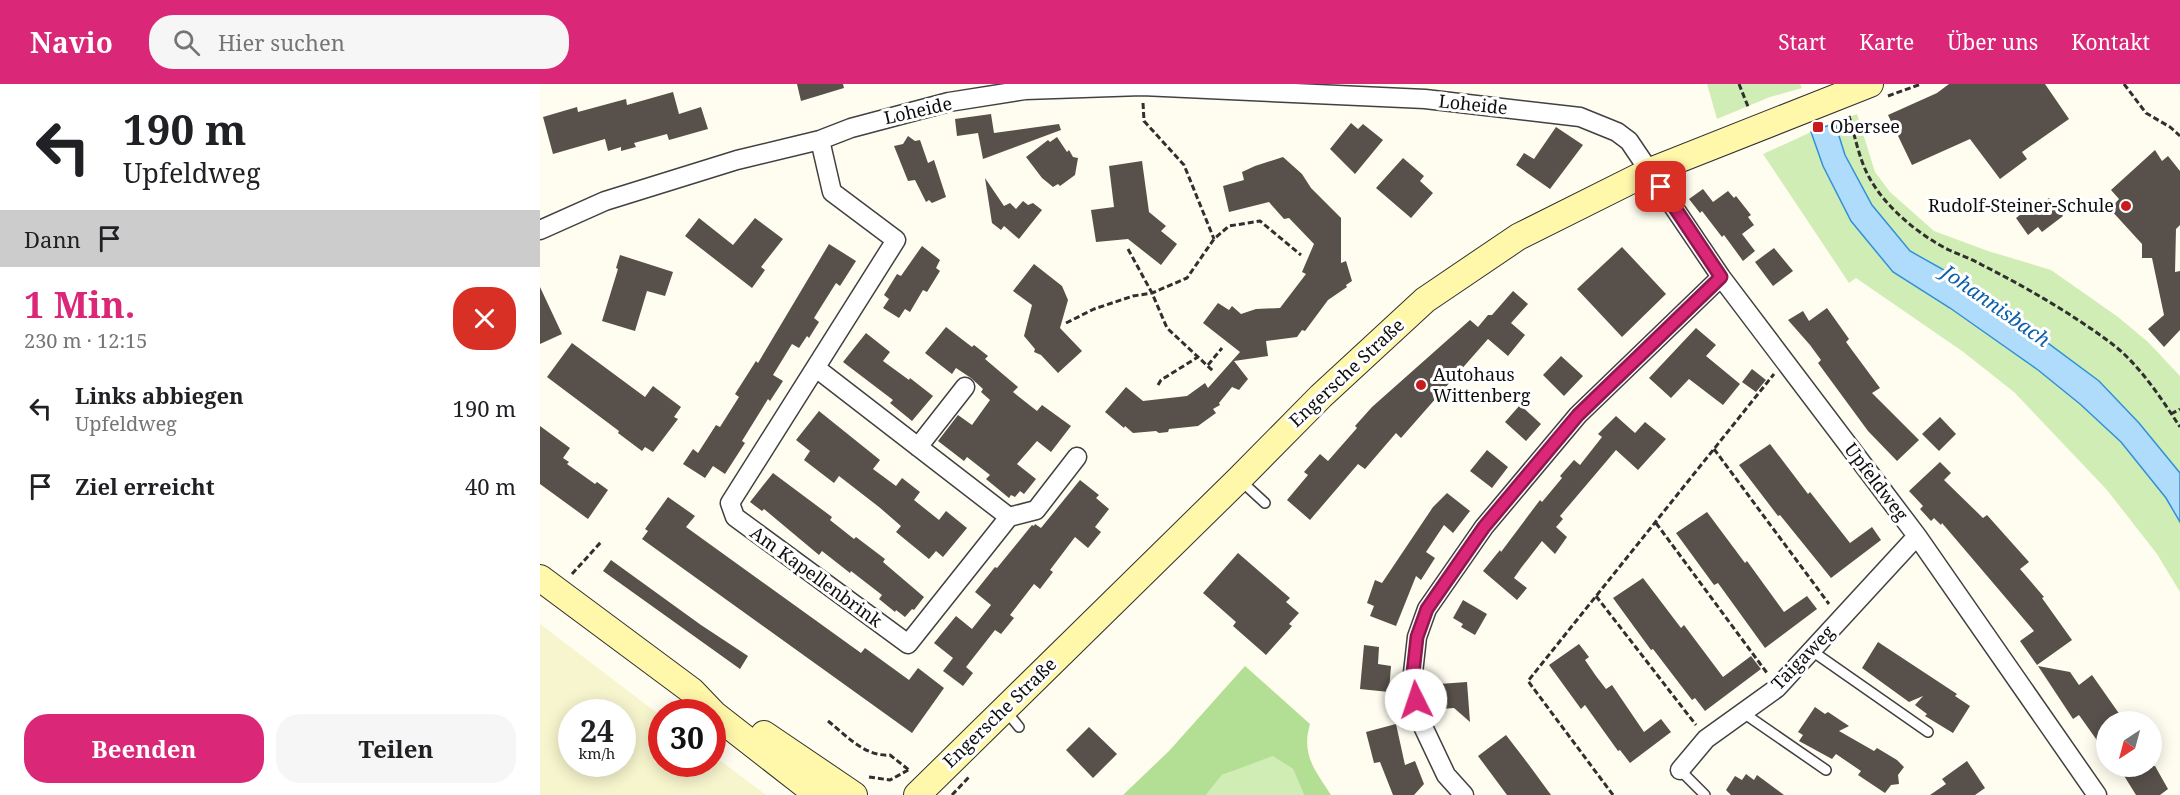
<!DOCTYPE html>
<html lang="de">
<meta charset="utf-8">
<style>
:root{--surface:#fff;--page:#f6f6f6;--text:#202124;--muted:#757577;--accent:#db2777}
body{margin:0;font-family:"Noto Serif",serif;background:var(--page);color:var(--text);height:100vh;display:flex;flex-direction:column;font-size:22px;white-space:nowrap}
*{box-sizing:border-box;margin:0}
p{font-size:20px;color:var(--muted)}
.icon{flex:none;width:33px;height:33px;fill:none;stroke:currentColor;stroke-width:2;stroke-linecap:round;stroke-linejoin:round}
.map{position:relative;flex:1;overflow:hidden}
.drawer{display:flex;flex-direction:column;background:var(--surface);width:540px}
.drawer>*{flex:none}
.guide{background:#fff;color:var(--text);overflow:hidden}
.needle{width:39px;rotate:216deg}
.buttons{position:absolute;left:1556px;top:627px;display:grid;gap:12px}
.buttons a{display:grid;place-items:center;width:66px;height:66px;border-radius:50%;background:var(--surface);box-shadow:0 3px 15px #0003;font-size:30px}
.speed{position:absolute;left:18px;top:615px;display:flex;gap:12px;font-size:30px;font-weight:700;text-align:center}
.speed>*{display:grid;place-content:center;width:78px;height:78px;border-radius:50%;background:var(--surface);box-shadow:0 3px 15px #0003;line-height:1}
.speed small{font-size:15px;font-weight:400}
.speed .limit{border:9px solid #d22;background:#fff;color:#111}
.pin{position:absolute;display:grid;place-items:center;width:51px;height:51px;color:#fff;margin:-26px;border-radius:12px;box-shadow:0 3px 9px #0006}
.me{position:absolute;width:66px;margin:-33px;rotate:356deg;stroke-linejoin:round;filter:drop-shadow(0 0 4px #0008)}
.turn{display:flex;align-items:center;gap:21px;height:126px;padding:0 24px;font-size:27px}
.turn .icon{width:78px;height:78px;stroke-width:2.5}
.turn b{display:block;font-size:42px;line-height:51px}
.then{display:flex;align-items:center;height:57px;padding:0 24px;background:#0003;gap:12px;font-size:22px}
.round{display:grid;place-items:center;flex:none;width:63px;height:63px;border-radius:24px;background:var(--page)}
.summary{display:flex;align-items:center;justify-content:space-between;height:102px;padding:0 24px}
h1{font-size:36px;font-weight:700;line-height:45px;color:var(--accent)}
.action{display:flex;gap:12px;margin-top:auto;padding:12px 24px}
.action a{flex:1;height:69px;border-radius:24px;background:var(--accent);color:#fff;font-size:24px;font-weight:700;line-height:69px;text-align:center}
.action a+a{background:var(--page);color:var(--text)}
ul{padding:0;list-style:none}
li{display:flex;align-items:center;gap:18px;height:78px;padding:0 24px}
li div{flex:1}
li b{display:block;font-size:22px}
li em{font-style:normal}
header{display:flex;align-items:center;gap:36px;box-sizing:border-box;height:84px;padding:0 30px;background:var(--accent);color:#fff}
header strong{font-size:28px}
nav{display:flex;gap:33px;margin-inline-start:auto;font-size:21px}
.search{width:420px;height:54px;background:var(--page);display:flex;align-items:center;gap:15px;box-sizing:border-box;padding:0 21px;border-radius:24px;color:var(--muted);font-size:22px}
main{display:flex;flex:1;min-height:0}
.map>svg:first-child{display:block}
</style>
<header>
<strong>Navio</strong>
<div class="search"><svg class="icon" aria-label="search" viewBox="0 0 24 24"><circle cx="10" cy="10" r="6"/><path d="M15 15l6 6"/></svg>Hier suchen</div>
<nav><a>Start</a><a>Karte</a><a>Über uns</a><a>Kontakt</a></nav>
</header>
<main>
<section class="drawer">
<div class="guide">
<div class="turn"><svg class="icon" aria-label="left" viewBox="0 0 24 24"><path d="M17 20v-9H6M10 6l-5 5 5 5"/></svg><div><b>190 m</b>Upfeldweg</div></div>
<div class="then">Dann<svg class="icon" aria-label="arrive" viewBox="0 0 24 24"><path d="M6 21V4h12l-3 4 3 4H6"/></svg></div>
</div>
<div class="summary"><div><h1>1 Min.</h1><p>230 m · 12:15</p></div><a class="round" style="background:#d93025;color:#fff"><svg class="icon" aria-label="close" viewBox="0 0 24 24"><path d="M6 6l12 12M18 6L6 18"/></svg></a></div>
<ul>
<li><svg class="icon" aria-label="left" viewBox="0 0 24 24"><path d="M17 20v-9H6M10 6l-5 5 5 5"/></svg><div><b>Links abbiegen</b><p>Upfeldweg</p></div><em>190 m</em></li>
<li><svg class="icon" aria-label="arrive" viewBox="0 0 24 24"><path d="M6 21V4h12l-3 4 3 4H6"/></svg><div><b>Ziel erreicht</b></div><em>40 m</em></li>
</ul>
<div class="action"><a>Beenden</a><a>Teilen</a></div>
</section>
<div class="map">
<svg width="1640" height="711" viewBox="0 0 1640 711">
<rect width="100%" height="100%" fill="#fffcf0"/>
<path fill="#f7f5cd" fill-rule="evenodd" d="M0 540 121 632 122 680H172L173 671 226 711H0ZM32 628H82V680H32Z"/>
<path fill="#d1edb6" d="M1167 0H1260L1262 4 1230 13 1177 35Z
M1317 30 1335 88 1350 108 1394 147 1448 167 1511 186 1578 233 1608 258 1640 292V389L1599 339 1559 297 1427 199 1370 167 1332 121 1305 71 1295 39Z
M1271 48 1283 82 1311 137 1353 188 1410 224 1498 286 1540 320 1581 358 1626 414 1640 438V508L1617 470 1567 406 1474 308 1422 267 1316 194 1309 199 1223 70Z
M733 671 753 685 764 711H666L682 691Z"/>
<path fill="#b3df94" d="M705 582 770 640C761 671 775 686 791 711H764L753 685 733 672 682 691 666 711H583L629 667Z"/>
<path fill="#b0dcfb" stroke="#3190d7" stroke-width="1.5" d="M1295 39 1305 71 1332 121 1370 167 1427 199 1559 297 1599 339 1640 389V438L1626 414 1581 358 1540 320 1498 286 1410 224 1353 188 1311 137 1283 82 1271 48Z"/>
<path fill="#58504a" d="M257 0H303L304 4 261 17Z
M1409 0H1505L1529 35 1482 68 1487 75 1460 95 1430 55 1372 81 1348 31 1397 9Z
M133 8 139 30 161 23 168 45 129 56 127 50 94 59 96 63 81 67V63L68 67 65 55 13 70 3 33 37 23 38 28 86 15 87 21Z
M451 30 454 49 519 40 521 46 443 75 438 49 417 52 415 35Z
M811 39 818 45 823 40 843 56 815 90 790 65Z
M1016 43 1043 61 1010 105 976 81 984 69 994 75Z
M368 52 375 57 380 56 388 79 394 76 406 113 392 119 389 116 386 118 375 96 368 97 354 62 363 60Z
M517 53 527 68 529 66 533 73 538 74 535 91 520 102 518 100 513 103 502 94 486 73 508 56 510 58Z
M1615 66 1622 77 1628 72 1640 87V141L1636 145 1635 188 1640 187V246L1624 263 1608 245 1624 231 1612 174H1602V160L1570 125 1579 115 1571 106Z
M743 73 762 90 771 104 801 134V179L806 177 812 197 806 201 807 203 788 216 765 247 762 246 757 253 726 257 728 272 694 277 708 295 699 306 692 303 679 319 680 321 673 325 676 329 658 342 629 345 628 348 619 349 616 347 593 349 585 342 584 344 565 328 586 303 603 317 647 312 665 299 668 304 700 268 663 239 678 219 689 226 692 222 701 230 716 225 740 224 766 190 762 188 774 160 749 134 744 135 729 118 689 128 683 102 704 96 702 88 715 82Z
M863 74 884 92 880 97 893 109 871 134 836 104Z
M602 77 609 128 626 142 621 147 637 160 621 181 588 155 556 158 551 126 574 123 569 82Z
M445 94 464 122 470 119 476 125 483 117 488 121 493 119 502 126 479 155 464 142 461 146 452 139Z
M1163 105 1173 118 1188 107 1194 114 1196 112 1211 131 1208 133 1214 141 1202 150 1215 167 1203 177 1184 151 1182 153 1162 127 1160 129 1149 115Z
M1509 114 1523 132 1502 148 1498 143 1488 151 1476 134 1498 117 1500 121Z
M159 134 193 161 215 134 243 155 221 183 225 186 212 204 145 152Z
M289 160 316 177 300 202 296 199 274 234 279 238 269 254 267 252 259 264 252 260 233 291 243 297 230 317 228 315 202 357 205 359 185 390 173 382 165 394 143 380 153 365 158 369 176 341 180 343 199 313 195 310 216 277 218 279Z
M382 162 400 176 396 184 400 187 387 208 383 206 370 228 365 225 359 234 343 224 349 215 344 211 357 190 361 192Z
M1082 163 1126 210 1082 253 1037 205Z
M1234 164 1253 187 1233 202 1215 178Z
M80 171 133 188 125 212 107 207 95 247 62 237 78 185 76 184Z
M494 180 522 202 528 216 520 244 542 267 518 289 501 271 494 268 495 265 484 252 492 221 473 207Z
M0 203 22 250 0 260Z
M973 207 988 220 971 239 985 251 968 272 948 255 861 354 856 349 825 385 818 380 770 436 747 416 768 391 764 388 780 370 788 377 817 344 815 342 832 323 930 236 938 243 948 231H952Z
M1287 224 1309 255 1306 258 1340 304 1332 309 1379 356 1357 377 1328 347 1278 279 1281 276 1270 261 1248 236 1263 227 1269 237Z
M406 243 432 263 434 261 448 272 445 275 478 303 473 308 497 327 502 321 531 342 511 368 497 357 477 380 496 395 484 410 480 407 475 413 471 411 469 414 446 395 450 391 427 373 424 377 398 357 418 331 432 341 450 316 441 308 443 305 431 294 416 284 412 290 385 269Z
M1156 244 1176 261 1166 272 1200 300 1183 321 1149 295 1131 314 1109 294Z
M326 249 350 268 343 277 369 296 370 294 393 312 372 337 350 319 353 316 303 278Z
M32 259 105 313 113 302 141 323 134 333 138 335 113 368 105 363 102 367 78 349 79 347 7 293Z
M1021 272 1043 292 1024 312 1003 291Z
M1212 285 1226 296 1216 308 1202 298Z
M980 321 1001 340 986 357 965 338Z
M279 327 340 376 333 385 356 402 362 394 380 408 374 416 399 436 406 427 427 444 403 473 396 467 389 475 356 448 361 442 339 423 299 392 294 399 264 376 270 367 256 356Z
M1076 332 1095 349 1105 338 1126 355 1098 386 1076 366 1020 432 1023 435 1016 443 1027 453 1015 470 1002 457 981 484 974 494 987 504 977 516 943 487 960 466 961 468 1000 416 1002 418 1022 394 1020 392 1034 376 1040 381 1062 353 1058 350Z
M1400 333 1416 350 1399 367 1382 350Z
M0 342 30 364 23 374 29 378 27 380 55 400 57 398 68 406 48 435 0 400Z
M1230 360 1268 410 1270 408 1310 459 1332 443 1341 456 1291 494 1240 431 1238 432 1199 381Z
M947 366 968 383 952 404 930 387Z
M1400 378 1411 389 1404 396 1443 434 1447 431 1489 478 1480 485 1504 513 1502 514 1532 556 1497 581 1480 557 1494 547 1402 439 1401 441 1394 434 1391 437 1380 425 1383 422 1369 407Z
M233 389 292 433 290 436 314 455 316 453 345 475 343 478 384 513 374 526 372 525 365 533 356 526 355 528 339 515 342 511 311 487 310 489 282 467 279 471 224 425 222 427 210 418Z
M540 396 559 411 556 414 569 425 555 443 561 448 548 464 535 453 510 486 513 488 500 505 494 500 470 531 474 534 461 550 455 546 426 583 433 589 423 602 403 587 413 574 394 559 416 532 432 545 451 521 435 508 455 483 457 484 492 441 494 442 495 440 501 444Z
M907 409 930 427 913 449 904 441 886 468 895 474 881 496 876 492 856 542 830 532 834 522 827 519 835 496 842 499 893 423Z
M128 413 155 432 146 443 321 569 325 564 369 596 378 584 404 604 372 649 102 455 108 447 105 445Z
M1167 428 1205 479 1207 477 1244 528 1267 512 1277 525 1225 564 1178 499 1174 501 1136 449Z
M698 469 750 514 746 518 759 529 749 540 752 542 726 571 693 542 696 538 663 509Z
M71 476 161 541 208 572 200 585 63 487Z
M1103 494 1141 544 1144 541 1183 593 1211 572 1221 585 1165 627 1155 614 1152 616 1113 565 1111 566 1073 514Z
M923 516 947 530 935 551 921 543 923 540 913 534Z
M1338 558 1417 610 1415 612 1430 622 1413 649 1385 632 1387 630 1375 621 1383 612 1369 618 1322 584Z
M1039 560 1049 573 1045 576 1056 592 1066 605 1072 601 1104 648 1121 635 1131 648 1090 679 1080 666 1078 667 1045 621 1041 625 1009 581Z
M824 561 839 563 838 580 851 582 849 608 820 605Z
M1498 582 1530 588 1539 601 1552 591 1585 638H1566V669L1539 631 1533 635Z
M927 598 930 638 914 624 901 625 899 600Z
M1275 623 1285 630 1288 628 1309 642 1299 647 1334 667 1337 664 1357 676 1364 683 1358 691 1359 700 1351 701 1345 709 1318 691 1321 687 1296 670 1292 675 1259 657 1263 651 1258 648Z
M856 640 865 681 875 677 884 700 874 711H853L840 678 834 679 826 648Z
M549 643 577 670 553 694 526 666Z
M966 651 989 681 1011 711H967L938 672Z
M1427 677 1445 704 1435 711H1390L1406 700 1402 695Z
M1578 682H1615L1628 705 1620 711H1596Z
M1206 690 1214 696 1217 691 1244 711H1191L1186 706 1195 692 1202 696Z"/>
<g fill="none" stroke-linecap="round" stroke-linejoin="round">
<defs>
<path id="service" d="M700 396 725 419
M1272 567 1388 648
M466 627 479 643
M1202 628 1286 686
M1140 686 1165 711"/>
<path id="minor" d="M0 146 65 117 197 76 280 56 311 44 409 18 485 6 602 2 885 15 1040 33 1077 48 1089 57 1181 193 1377 452 1557 711
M276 284 469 433 368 560 195 433 190 419 356 156 292 108 280 56
M378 363 425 303
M469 433 496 426 537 373
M1140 686 1166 655 1237 604 1377 452
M924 711 906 691 879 634 872 598 877 553 887 525 944 443 1038 331 1181 193"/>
<path id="secondary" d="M0 494 152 607 174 630 278 711
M224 650 314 711
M377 711 699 395 781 312 885 216 978 153 1110 87 1330 0"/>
</defs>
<use href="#service" stroke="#414141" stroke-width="12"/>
<use href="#minor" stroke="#414141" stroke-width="21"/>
<use href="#secondary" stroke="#303030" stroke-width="28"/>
<path stroke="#303030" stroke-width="3" stroke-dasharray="6 3" stroke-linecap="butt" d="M1199 0 1209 25
M1584 0 1606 29 1630 43 1640 52
M1348 12 1381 0
M603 19 604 37 644 81 674 155
M1309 32C1315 52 1319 75 1329 93 1345 123 1379 151 1409 166 1420 171 1432 175 1442 181 1486 203 1532 230 1571 259 1599 280 1621 314 1640 343
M588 165 612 209 627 244 673 287
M526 239 554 225 593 212 612 209 647 194 674 155 689 142 720 137 761 171
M668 281 682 264
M618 301 621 296 658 273
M1631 330 1640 325
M1174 365 1289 520
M1116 439 1227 589
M32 490 61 458
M1056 512 1156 641
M288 637C307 652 325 673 350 671L369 686
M329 693 350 696 370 685
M412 711 429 693
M1073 711 988 597 1234 290"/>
<use href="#service" stroke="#fff" stroke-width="9"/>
<use href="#minor" stroke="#fff" stroke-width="18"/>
<use href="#secondary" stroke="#fff8ab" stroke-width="26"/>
</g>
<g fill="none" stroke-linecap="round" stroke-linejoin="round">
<defs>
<path id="route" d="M876 616 872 598 877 553 887 525 944 443 1038 331 1181 193 1121 103"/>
</defs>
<use href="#route" stroke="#8e194d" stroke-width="15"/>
<use href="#route" stroke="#db2777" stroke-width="10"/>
</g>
<g fill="#c91b1e" stroke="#fff" stroke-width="2">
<rect x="1272" y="37" width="12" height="12" rx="3"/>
<circle cx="1586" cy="122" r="6"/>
<circle cx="881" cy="301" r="6"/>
</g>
<g text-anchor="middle" stroke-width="6" stroke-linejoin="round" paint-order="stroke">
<g font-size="18" fill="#0e0e0e" stroke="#fff">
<text transform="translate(933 21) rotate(6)" y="6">Loheide</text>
<text transform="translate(378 27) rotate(-13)" y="6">Loheide</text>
<text transform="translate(807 289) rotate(-43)" y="6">Engersche Straße</text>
<text transform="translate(1336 398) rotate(53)" y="6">Upfeldweg</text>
<text transform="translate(276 493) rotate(36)" y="6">Am Kapellenbrink</text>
<text transform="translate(1263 574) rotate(-46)" y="6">Taigaweg</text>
<text transform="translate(460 629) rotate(-44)" y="6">Engersche Straße</text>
</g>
<g font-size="18" fill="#0e0e0e" stroke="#fff" text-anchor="start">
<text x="1290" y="49">Obersee</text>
<text x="1574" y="128" text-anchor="end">Rudolf-Steiner-Schule</text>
<text x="893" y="297">Autohaus<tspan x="893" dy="21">Wittenberg</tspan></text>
</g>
<g font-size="20" font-style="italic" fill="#0d61aa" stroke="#fff">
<text transform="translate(1456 222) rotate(35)" y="7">Johannisbach</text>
</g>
</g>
</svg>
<div class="buttons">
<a><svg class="needle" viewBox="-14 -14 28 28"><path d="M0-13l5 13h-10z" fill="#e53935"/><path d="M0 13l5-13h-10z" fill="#757577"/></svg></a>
</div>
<div class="speed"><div>24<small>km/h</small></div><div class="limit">30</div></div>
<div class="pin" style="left:1121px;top:103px;background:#d93025"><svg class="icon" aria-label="arrive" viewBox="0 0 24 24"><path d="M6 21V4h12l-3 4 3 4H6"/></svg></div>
<svg class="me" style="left:876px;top:616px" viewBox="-20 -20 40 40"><circle r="19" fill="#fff"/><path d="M0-13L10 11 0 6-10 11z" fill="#db2777"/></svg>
</div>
</main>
